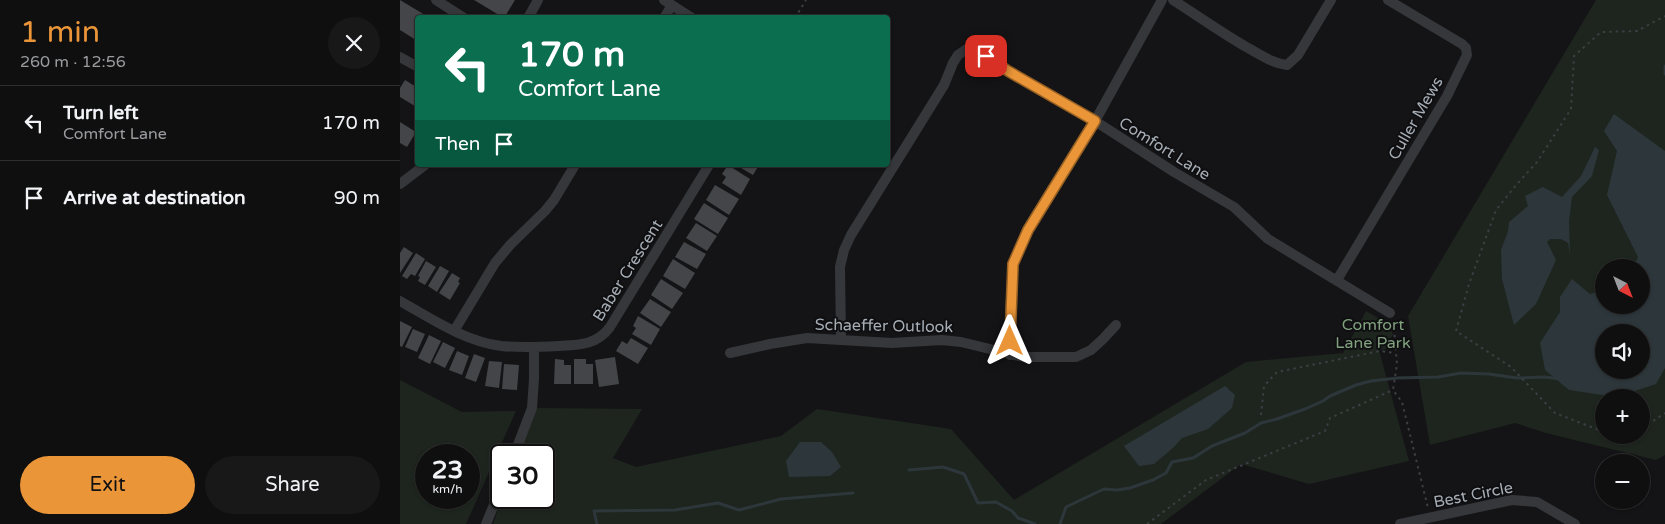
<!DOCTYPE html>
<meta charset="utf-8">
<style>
:root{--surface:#0f0f10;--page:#181819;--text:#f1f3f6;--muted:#9b9c9f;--line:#2f2f30;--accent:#ea9538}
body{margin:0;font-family:"Varela Round",sans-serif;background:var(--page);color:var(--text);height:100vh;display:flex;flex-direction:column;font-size:19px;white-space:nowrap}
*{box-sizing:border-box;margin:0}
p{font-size:16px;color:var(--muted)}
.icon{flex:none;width:28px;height:28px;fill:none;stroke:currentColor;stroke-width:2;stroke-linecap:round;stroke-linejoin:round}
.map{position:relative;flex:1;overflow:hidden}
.drawer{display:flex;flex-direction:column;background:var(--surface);width:400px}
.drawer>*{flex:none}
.guide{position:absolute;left:15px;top:15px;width:475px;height:152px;border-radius:5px;box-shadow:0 1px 4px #0004,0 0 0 1px var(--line);background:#0b6e4f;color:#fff;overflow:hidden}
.needle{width:32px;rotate:138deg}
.tools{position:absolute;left:1195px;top:259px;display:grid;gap:10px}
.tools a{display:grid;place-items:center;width:55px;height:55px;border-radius:50%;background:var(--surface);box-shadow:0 1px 4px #0004,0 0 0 1px var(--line);font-size:25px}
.speed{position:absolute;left:15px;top:444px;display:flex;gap:10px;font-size:25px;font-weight:700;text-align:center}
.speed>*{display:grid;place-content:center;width:65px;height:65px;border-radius:50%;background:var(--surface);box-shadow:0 1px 4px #0004,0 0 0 1px var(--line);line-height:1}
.speed small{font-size:12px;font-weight:400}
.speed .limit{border:2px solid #111;border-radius:8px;background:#fff;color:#111}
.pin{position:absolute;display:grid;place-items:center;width:42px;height:42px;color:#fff;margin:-21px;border-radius:10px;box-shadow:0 2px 8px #0006}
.me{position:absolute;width:55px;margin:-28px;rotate:0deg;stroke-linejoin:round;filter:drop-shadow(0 0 4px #0008)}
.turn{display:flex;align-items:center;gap:18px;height:105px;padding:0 20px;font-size:22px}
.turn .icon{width:65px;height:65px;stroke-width:2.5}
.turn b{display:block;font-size:35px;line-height:42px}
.then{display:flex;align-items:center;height:48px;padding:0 20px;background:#0003;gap:10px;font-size:19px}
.round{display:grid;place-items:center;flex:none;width:52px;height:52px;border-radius:26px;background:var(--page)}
.overview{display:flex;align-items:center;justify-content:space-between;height:85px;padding:0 20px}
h1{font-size:30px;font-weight:600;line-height:38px;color:var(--accent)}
.primary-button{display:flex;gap:10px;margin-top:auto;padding:10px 20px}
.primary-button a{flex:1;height:58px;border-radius:30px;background:var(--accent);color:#111;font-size:20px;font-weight:600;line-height:58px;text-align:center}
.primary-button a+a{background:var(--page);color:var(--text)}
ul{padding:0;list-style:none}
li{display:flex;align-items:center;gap:15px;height:75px;padding:0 20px;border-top:1px solid var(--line)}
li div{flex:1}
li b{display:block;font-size:19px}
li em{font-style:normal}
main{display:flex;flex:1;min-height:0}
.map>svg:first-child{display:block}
</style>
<main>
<section class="drawer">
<div class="overview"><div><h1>1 min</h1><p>260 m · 12:56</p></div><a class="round"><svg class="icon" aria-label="close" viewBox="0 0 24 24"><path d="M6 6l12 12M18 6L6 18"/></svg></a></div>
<ul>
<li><svg class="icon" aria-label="left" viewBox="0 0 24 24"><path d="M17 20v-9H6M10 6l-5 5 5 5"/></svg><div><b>Turn left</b><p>Comfort Lane</p></div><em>170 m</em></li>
<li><svg class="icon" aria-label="arrive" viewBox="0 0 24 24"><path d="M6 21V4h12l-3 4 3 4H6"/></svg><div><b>Arrive at destination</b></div><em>90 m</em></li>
</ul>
<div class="primary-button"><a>Exit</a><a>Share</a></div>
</section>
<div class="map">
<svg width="1265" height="524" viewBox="0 0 1265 524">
<rect width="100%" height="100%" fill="#141416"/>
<path fill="#1e251e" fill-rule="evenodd" d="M1196 0H1265V455L1256 460 1146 433 1115 423 1030 445 1008 316ZM1204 268H1241V305H1204ZM1204 332H1241V370H1204ZM1204 398H1241V435H1204Z
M966 311 987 323 993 334 986 349 979 350 1009 461 909 484 841 464 761 524H93L102 498H144V455H116L132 408 242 409 213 458 236 467 381 436 417 409 551 429 614 500 846 362 943 353Z
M0 380 62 412 116 411 66 524H0ZM26 455H69V498H26Z"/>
<path fill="#2d373b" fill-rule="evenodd" d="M1214 114 1265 151V368L1256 384 1216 397 1169 390 1145 370 1140 343 1160 312V297L1172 279 1190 294 1204 290V305H1241V268L1233 267 1238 257 1207 195 1217 151 1204 131ZM1204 332H1241V370H1204Z
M1195 147 1199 150 1192 176 1172 197 1169 221 1170 254 1168 243 1161 239H1150L1147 242 1156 260 1136 304 1114 325 1102 279 1101 250 1108 231 1109 222 1128 206 1125 196 1143 187 1162 197 1181 176Z
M825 386 835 395 832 408 808 429 782 438 774 447 754 464 739 466 724 446Z
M400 442H421L432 452 441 467 430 476 389 477 386 461Z"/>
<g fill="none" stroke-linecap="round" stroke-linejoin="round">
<path stroke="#2d373b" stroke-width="3" d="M1265 66V74
M509 470 543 467 564 474 578 503 596 502 612 511 618 518 635 524
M197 524 194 511 275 510 318 503 339 510 381 499 453 493
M660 524 666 507 704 489 717 490 730 488 753 480 766 473 772 462 793 458 812 446 845 433 861 423 877 419 905 409 923 401 930 396 956 385 971 381 997 378 1038 377 1061 373 1089 374 1117 378 1145 377 1161 379"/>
</g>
<path fill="#434549" d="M0 0 30 18H18V37L16 40 0 30Z
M74 0H115L104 18Z
M5 80 18 88V108L0 97V88Z
M0 122 16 132 7 147 0 143Z
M328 165 350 179 341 195 322 183 326 177 322 174Z
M336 165H359L353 175Z
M315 185 339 199 329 215 306 200Z
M304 203 328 218 318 234 294 219Z
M296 223 317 236 307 251 286 238Z
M284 242 306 254 297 269 275 257Z
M4 247 13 253 0 273V253Z
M16 253 25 259 15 276 11 274 7 279 2 276Z
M273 259 295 273 285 289 263 276Z
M26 261 36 267 25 285 18 281 20 277 18 276Z
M40 266 49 271 37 292 28 286Z
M52 273 60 278 58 282 60 283 50 300 39 293Z
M261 279 283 293 272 309 251 295Z
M250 299 271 312 261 327 240 313Z
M238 316 260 329 251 345 232 334 236 328 233 326Z
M0 321 12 327 2 347 0 346Z
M13 329 25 334 17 352 5 347Z
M29 335 41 341 30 364 18 358Z
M231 338 248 348 238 364 216 351 222 341 227 344Z
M43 342 55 348 45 368 33 362Z
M57 351 69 356 62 375 49 370Z
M74 354 85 358 76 382 65 378Z
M215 357 219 384 199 387 195 360Z
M155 359 164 360V365H171V384H154Z
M174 359H186V364H193V384H174Z
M89 361 102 362 99 388 85 386Z
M104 364 119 365 117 390 102 389Z"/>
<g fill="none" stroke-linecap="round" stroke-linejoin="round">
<path stroke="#3b3e42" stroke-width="2" stroke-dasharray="2.5 4" stroke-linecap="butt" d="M395 18 406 0
M990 323 994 329 997 364 993 390 1002 402 1028 508
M861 415 864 386 877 372 980 351 995 353
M1241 425 1250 423 1265 413
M1204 432 1155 413 1111 367 1056 331 1069 284 1096 210 1117 184 1137 162 1171 109 1174 56 1201 32 1237 31 1265 16
M747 524 806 480 925 431 930 418 993 390"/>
<path stroke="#35373b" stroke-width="10" d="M36 0 64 18
M264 0 292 18
M773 0C798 16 822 33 848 48 861 55 872 63 887 65L898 55 931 0
M128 18 138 0
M264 18 272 5
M0 57 18 67
M0 184 25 165
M937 280 1047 96 1067 55 1066 48 1062 44 988 0
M0 301C32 319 64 341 101 346 121 348 140 347 159 346 179 345 197 345 210 327L309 165
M54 331 95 263 110 245 145 211 154 200 175 165
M441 339 440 267 444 250 451 235 544 85 553 63 558 55 567 49 574 48 608 71 695 121 774 172 834 207 868 239 990 313
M330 353 370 344 407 338 492 343 542 340 561 342 623 357H676L691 350 703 339 716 325
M610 355V314L613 264 627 230 695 121 762 0
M114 455 132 408 134 379V348
M86 524 101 488
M1000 524 1112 500 1137 502 1175 524"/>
</g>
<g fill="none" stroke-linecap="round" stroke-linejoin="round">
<defs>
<path id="route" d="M586 56 608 71 695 121 628 230 613 264 610 341"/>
</defs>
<use href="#route" stroke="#986124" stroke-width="12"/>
<use href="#route" stroke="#ea9538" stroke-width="9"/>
</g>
<g text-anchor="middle" stroke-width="4" stroke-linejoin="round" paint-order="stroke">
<g font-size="16" fill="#a6adb5" stroke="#0f0f11">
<text transform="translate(1015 118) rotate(-60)" y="6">Culler Mews</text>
<text transform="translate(765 148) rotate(32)" y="6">Comfort Lane</text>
<text transform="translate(227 270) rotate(-58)" y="6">Baber Crescent</text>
<text transform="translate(484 325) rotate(1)" y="6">Schaeffer Outlook</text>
<text transform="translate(1073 494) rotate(-11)" y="6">Best Circle</text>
</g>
<g font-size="16" fill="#81a07e" stroke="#0f0f11">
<text x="973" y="330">Comfort<tspan x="973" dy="18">Lane Park</tspan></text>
</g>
</g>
</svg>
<div class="tools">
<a><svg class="needle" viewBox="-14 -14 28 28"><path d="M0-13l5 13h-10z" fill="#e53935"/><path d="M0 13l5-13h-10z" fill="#9b9c9f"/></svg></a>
<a><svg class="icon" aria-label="sound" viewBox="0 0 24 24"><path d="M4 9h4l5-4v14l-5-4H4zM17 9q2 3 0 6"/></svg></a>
<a>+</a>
<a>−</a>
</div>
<div class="speed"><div>23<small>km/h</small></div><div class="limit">30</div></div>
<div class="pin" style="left:586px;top:56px;background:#d93025"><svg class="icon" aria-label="arrive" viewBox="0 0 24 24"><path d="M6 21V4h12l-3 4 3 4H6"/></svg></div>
<svg class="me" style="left:610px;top:341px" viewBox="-20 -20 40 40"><path d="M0-17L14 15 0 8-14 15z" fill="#ea9538" stroke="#fff" stroke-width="4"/></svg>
<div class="guide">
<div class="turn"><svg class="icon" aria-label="left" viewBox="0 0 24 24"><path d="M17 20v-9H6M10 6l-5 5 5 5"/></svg><div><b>170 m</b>Comfort Lane</div></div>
<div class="then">Then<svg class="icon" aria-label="arrive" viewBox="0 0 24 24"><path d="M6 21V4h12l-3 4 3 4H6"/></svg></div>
</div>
</div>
</main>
